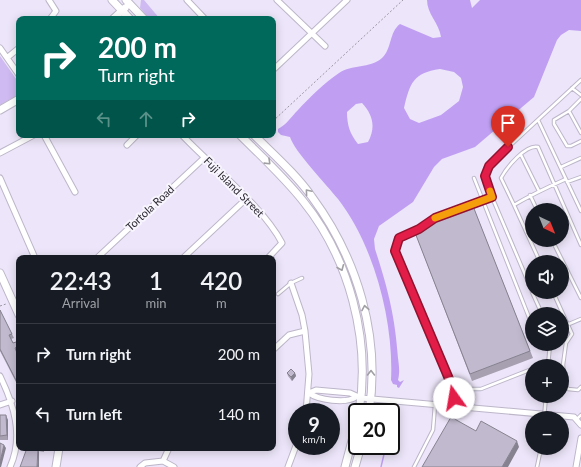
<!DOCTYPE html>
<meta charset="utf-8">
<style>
:root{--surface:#171b24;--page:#242831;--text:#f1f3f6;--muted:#9ea1a6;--line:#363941}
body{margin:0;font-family:Lato,sans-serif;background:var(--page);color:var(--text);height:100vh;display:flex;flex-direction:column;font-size:15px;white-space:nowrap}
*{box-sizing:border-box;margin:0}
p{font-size:13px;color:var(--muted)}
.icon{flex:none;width:22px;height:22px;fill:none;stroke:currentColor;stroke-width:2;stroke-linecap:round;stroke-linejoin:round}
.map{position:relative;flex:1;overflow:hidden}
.side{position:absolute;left:16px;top:255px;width:260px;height:196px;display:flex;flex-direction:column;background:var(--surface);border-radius:8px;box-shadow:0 2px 10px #0003}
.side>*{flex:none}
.top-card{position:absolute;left:16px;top:16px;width:260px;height:122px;border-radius:8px;box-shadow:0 2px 10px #0003;background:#00695c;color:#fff;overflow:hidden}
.needle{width:26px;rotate:137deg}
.buttons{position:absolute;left:525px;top:203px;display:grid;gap:8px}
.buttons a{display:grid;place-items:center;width:44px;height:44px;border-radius:50%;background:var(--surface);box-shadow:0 2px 10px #0003;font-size:20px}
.speed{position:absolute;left:288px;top:403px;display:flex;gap:8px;font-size:20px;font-weight:700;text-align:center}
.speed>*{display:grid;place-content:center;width:52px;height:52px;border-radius:50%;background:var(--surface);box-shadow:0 2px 10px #0003;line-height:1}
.speed small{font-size:10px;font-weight:400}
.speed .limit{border:2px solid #111;border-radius:6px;background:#fff;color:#111}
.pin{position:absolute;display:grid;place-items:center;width:34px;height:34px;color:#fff;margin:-41px -17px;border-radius:50% 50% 50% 0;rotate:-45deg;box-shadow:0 0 4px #0007}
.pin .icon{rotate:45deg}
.me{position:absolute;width:44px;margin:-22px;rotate:347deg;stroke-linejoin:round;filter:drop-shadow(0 0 3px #0008)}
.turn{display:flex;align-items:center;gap:14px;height:84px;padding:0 16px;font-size:18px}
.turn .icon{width:52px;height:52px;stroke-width:2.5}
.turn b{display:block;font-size:28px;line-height:34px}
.lanes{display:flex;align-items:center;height:38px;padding:0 16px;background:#0003;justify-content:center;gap:20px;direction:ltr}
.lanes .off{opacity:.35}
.eta{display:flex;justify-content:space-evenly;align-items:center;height:68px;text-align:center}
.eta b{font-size:24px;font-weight:600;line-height:28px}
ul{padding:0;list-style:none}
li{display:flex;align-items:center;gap:12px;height:60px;padding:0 16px;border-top:1px solid var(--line)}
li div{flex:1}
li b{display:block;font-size:15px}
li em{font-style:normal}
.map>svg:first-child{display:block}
</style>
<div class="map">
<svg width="581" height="467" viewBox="0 0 581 467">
<rect width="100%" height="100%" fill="#ede6fa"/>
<path fill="#cfbaf1" d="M141 0H144L160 19H150L140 8Z
M0 56 19 83V94L0 105Z"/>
<path fill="#c09ff3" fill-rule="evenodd" d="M427 0H470L472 8 480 0H581V31L569 30 561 35 557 40 534 97 475 147 442 159 434 167 413 202 379 226 374 239 375 249C388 289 395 316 398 358 399 366 400 372 398 380L400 382 404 380 399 388 397 387V385L393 384 391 380C394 322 374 245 338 199 327 185 294 151 290 137L281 135 278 132V129C287 124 291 117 298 110 310 97 324 83 339 73 352 64 369 69 382 58 392 49 389 32 400 24L433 38 441 37C439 23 427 14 427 0ZM440 69 454 72 461 78 463 87 459 101 441 115 419 123 410 119 404 108C410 83 413 73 440 69ZM362 103C373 115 376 127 368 142L358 144C350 134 347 125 347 112L356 104Z"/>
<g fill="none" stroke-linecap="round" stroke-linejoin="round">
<path stroke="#c09ff3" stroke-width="1.5" d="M391 422 392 417
M381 467 386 446"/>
<defs>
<path id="lane" d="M572 88 581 95
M581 99 569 111 554 120V124L567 146H571L581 141
M569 111 581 133
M538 120 581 211
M521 155 539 191
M561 167 581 158
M474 178 532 325
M566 179C548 187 531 195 514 205L501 178C507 167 526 144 538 147L581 245
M567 182 581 177
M530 195 537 210
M492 197 485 176 489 165 581 80
M514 205 540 262
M552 240 581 298
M532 291 492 197 435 218 419 229 399 238 395 251 452 386 455 389H481L532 369
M532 292 542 314
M553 292 572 334 566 343 563 365 565 385 568 389 578 390 581 387
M278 294 291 283 302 278
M562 327 581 319
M545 344 550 346
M541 366 548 363
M548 366 550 344
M452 406 455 389
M544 418 546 396
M577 419 581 415
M414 467 433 430 435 405
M537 467 541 448"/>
<path id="street" d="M49 0 56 11 50 19
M187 0 205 19
M277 0 325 46
M0 48 19 75
M8 57 19 48
M273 70 347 0
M44 135 75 192
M182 135C212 167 262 205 282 243L268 258
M127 145 137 135
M0 153 34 135
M0 178 35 258
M97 258 204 158
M183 258 246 199
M305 331 309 374 306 412
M273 350 289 335 305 331 302 315 291 283
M0 376C14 405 24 436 10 467
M309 393 316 390 350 393 361 398 574 417 581 425
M309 393C318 400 346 404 356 397
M0 405 12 401
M163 461 174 467
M140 467 145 463 163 461 169 448
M288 467 297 443
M576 467 581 438"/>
<path id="secondary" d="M112 0 130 19
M126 0 144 19
M113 19 125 8
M0 110 19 99
M240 135C261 156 284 177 303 201 349 258 371 339 359 412
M254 135C274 155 296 174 312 197 357 258 381 336 369 412
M0 273 19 315
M56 467 59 448
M345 467 357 422
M355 467 361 446"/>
</defs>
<use href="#lane" stroke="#bdb6c9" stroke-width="4.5"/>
<use href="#street" stroke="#bdb6c9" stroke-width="7"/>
<use href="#secondary" stroke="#bdb6c9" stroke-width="9"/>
<path stroke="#9a95a3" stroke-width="1" stroke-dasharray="2 2" stroke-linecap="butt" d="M273 121 403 0
M0 306 6 304"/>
<use href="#lane" stroke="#fff" stroke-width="2.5"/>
<use href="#street" stroke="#fff" stroke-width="5"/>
<use href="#secondary" stroke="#fff" stroke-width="7"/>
</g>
<path fill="#a6a0b1" d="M473 206 533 358 472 381 414 230Z
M0 310 14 338 11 339 13 343 18 346 19 349V351L17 352 19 358V388L0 351Z
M287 373H295L296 376 292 381 288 376Z
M0 415 8 420V440H0Z
M27 448H44V452L27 449Z"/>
<path fill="#878290" d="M295 373 296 376 292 381 291 377Z
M6 415 8 420V440L7 435Z
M517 441 519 447 508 467H502Z
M4 445 6 448 1 467H0V462Z
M38 448 39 452V467H37Z"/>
<path fill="#c1bace" stroke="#878290" d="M473 206 530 351 470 374 414 230Z
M0 310 12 334 9 335 13 343 16 342 18 346 15 348 19 358V386L0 349Z
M291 369 295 373 291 377 287 373Z
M0 415H6L7 435 0 436Z
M451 417 476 431 481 421 517 441 502 467H422Z
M0 443 4 445 0 462Z
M27 448H38L37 467H20Z"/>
<defs><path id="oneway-chevron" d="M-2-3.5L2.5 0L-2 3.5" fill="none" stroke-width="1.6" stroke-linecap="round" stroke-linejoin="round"/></defs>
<g stroke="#a09fa3">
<use href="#oneway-chevron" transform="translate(268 162) rotate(44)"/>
<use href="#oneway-chevron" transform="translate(308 192) rotate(-130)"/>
<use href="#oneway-chevron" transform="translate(341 268) rotate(67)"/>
<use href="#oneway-chevron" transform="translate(365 308) rotate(-100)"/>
<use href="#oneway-chevron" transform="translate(371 373) rotate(-90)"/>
</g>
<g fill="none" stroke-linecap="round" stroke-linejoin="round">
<defs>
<path id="route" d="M454 398 455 389 452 386 395 251 399 238 419 229 435 218 492 197 485 176 489 166 508 147"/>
</defs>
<use href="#route" stroke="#92132f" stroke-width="10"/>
<use href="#route" stroke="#e11d48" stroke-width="7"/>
<path stroke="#f59e0b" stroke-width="7" d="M435 218 492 197 490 191"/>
</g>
<g text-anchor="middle" stroke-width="4" stroke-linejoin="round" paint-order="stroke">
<g font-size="11" fill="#2d2a32" stroke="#f8f5fe">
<text transform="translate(234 187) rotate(45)" y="4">Fuji Island Street</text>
<text transform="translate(150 208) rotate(-43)" y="4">Tortola Road</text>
</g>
</g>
</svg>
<div class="buttons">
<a><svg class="needle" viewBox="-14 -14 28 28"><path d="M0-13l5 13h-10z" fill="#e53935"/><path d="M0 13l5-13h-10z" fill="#9ea1a6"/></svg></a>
<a><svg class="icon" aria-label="sound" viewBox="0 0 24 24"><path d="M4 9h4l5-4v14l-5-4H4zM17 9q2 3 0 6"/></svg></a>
<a><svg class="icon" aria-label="layers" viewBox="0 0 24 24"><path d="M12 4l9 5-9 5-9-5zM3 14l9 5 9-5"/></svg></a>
<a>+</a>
<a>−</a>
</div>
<div class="speed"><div>9<small>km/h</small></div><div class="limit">20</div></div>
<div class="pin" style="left:508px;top:147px;background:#d93025"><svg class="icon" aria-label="arrive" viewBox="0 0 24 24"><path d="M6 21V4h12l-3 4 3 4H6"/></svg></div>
<svg class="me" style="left:454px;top:398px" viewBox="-20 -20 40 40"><circle r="19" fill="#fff"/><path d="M0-13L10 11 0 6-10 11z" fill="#e11d48"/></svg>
<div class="top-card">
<div class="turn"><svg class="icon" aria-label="right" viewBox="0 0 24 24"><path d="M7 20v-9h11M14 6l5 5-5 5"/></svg><div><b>200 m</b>Turn right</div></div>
<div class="lanes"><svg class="icon off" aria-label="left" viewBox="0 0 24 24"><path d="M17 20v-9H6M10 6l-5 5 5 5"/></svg><svg class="icon off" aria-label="ahead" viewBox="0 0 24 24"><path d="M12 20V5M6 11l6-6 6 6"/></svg><svg class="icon" aria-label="right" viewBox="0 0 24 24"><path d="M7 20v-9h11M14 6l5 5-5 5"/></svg></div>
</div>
<section class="side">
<div class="eta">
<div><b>22:43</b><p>Arrival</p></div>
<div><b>1</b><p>min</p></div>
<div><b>420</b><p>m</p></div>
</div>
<ul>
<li><svg class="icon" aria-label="right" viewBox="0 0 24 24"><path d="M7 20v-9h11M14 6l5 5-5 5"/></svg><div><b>Turn right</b></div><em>200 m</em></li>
<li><svg class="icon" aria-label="left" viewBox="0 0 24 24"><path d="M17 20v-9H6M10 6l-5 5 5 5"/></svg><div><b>Turn left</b></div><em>140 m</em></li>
</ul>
</section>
</div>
